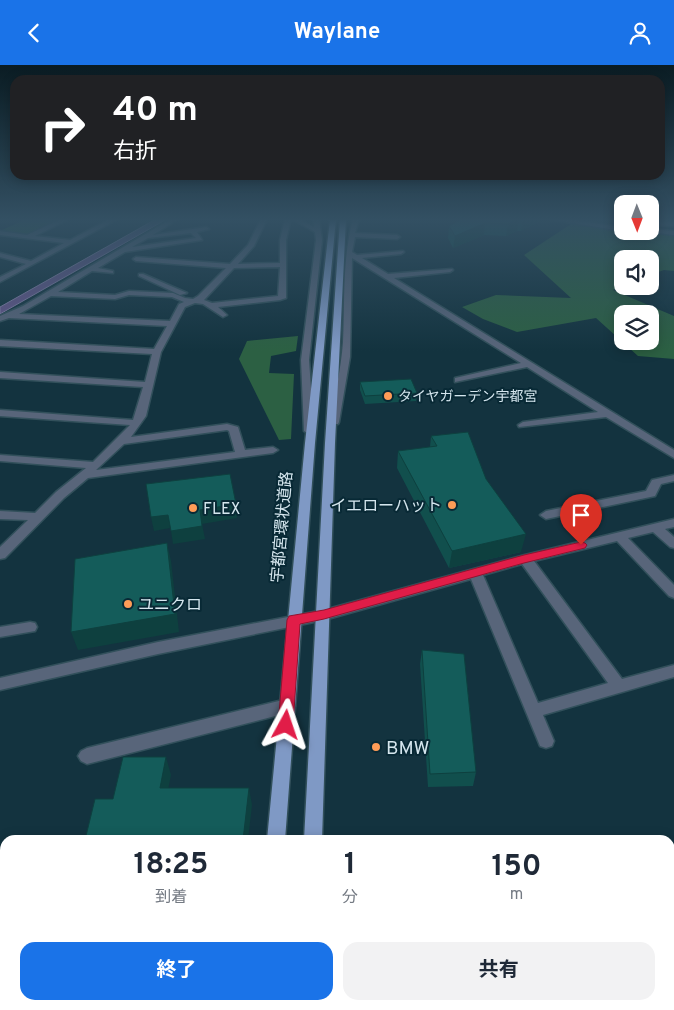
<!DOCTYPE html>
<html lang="ja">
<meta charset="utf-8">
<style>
:root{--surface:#fff;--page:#f2f2f3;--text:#1f2937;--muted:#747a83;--accent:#1a73e8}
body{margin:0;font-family:Overpass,"Noto Sans JP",sans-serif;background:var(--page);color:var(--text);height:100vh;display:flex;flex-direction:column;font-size:19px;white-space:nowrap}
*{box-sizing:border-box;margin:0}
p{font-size:16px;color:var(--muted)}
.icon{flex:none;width:28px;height:28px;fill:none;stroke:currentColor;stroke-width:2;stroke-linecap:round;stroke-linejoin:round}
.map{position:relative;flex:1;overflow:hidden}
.side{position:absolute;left:0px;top:770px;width:675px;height:175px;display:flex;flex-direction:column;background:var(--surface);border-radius:15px 15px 0 0;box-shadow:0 2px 12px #0003}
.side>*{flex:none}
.banner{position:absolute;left:10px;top:10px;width:655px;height:105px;border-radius:15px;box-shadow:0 2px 12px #0003;background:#202124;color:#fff;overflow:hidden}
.needle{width:32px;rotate:179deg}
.fabs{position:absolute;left:614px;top:130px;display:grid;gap:10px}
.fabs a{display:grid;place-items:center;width:45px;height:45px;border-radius:10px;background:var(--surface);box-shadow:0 2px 12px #0003;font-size:25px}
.pin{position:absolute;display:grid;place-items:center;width:42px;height:42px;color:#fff;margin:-51px -21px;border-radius:50% 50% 50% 0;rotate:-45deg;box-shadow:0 0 5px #0007}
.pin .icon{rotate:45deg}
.me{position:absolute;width:55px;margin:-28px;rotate:5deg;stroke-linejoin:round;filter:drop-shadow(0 0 4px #0008)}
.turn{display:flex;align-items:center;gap:18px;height:105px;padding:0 20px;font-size:22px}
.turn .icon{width:65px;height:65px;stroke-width:2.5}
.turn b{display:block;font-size:35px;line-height:42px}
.eta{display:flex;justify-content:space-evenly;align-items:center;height:85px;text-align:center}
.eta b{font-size:30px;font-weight:700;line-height:35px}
.button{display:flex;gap:10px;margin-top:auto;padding:10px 20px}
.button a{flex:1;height:58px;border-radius:15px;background:var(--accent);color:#fff;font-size:20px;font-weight:700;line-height:58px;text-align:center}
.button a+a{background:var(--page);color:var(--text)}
header{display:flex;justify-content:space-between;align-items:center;height:65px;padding:0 20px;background:var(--accent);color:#fff;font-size:22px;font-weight:700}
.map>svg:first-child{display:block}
</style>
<header><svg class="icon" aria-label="back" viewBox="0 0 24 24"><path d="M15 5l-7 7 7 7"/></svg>Waylane<svg class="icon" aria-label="person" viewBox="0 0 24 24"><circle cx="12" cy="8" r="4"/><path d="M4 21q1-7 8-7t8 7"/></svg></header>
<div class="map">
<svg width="674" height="945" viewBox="0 0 674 945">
<rect width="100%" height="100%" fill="#13333f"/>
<path fill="#2c6043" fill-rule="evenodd" d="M26 154H62L28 170 0 166Z
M571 159 674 171V206L664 205 650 210V194H622V221L613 225 674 251V294L638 291 596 253 517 267 483 254 462 242 496 230 571 233 524 190ZM622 249H650V276H622Z
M298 271 296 286 271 291 269 308 294 309 291 374 279 375 239 294 247 276Z"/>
<path fill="#65568b" stroke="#8781a9" d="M156 154H167L0 249V242Z"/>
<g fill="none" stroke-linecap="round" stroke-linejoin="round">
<defs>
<path id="minor" d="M61 154H69L35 171 70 175 110 154H118L0 217V212L26 199 0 192V188L31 196 64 178 0 170V166L27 170Z
M171 154H178L153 170 206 162 209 164 197 167 202 175 125 187 98 203 113 206V208L92 206 58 227 115 230 129 226 173 228 185 233 193 234 198 231 226 203 136 196 133 194 136 192 230 199 248 180 261 154H267L254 181 238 199 280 198V175L285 154H291L286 175V233L280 235 218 242 227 250 223 252 203 239 195 238 185 242 161 287 146 351 131 372 227 359 238 362 245 385 273 382 278 385 273 388 88 413 64 433 5 493 0 494V482L28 455 0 454V446L35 448 56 427 86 403 0 396V390L93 397 130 360 0 351V345L133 355 143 322 0 313V307L145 317 152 289 0 281V275L154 284 167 261 9 253 0 256V251L23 241ZM191 168 196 173 132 182 148 173ZM280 202 278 231 212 238 204 235 234 203ZM129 230 172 232 184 237 179 239 170 256 19 249 51 231 115 234ZM227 365 229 366 235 387 96 405 124 379Z
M292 154H299L314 162 313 154H319L322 175 309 295 314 366 309 369 304 366 301 295 316 175 315 167Z
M353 154H359L355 168 397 170 400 172 397 174 355 172 352 187 357 190 403 186 404 187 401 189 362 193 388 209 452 204 453 205 450 207 394 213 674 385V393L606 352 519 362 518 360 523 357 598 347 527 302 455 317V313L521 298 352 193 350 292 339 357 338 359H330L329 357C335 330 341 304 343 277 345 235 342 195 353 154Z
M548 154H564L622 162V166Z
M650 156 674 157V161L650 160Z
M650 164 674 166V170L643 166H650Z
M139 209H143L187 228 180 230 139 211Z
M674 410V416L661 419 655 431 546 454 540 450 546 446 646 426 652 415Z
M674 454V462L665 464 674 472V483L670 482 653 467 628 473 674 520V533L669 531 617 476 534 496 622 614 674 600V612L543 650 554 676 552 681 546 683 540 681 538 676 471 514 324 555 158 589 0 625V613L158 577 324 545 525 490ZM522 499 608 618 538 638 483 510Z
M30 557 35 558 37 562 35 566 0 572V562Z
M287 634 293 636 295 641 293 646 287 648 87 699 81 696 78 691 81 686 87 683Z"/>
<path id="major" d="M330 154H336L315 378 285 775H267L305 378Z
M340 154H346L335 378 322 775H304L325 378Z
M251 940H273L272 945H250Z
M295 940H317V945H295Z"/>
</defs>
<use href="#minor" stroke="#32505b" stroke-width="3"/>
<use href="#major" stroke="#32505b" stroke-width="3"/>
<use href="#minor" fill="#58657a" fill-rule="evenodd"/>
<use href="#major" fill="#7f99c5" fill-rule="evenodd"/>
</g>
<path fill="#114f4d" d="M462 154H544L521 166H517L506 171 484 170 453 183 448 173 449 161Z
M360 317 417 328 416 336 365 339 360 325Z
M431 371 486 414 521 487 449 503 397 403 398 386 430 382Z
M422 585 476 707 473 721 428 722 420 599Z
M423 940H462V944L477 945H424Z"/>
<path fill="#0e403f" d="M519 154 517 166 506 171 508 159Z
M523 154H544L521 166Z
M485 158 484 170 453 183 455 171Z
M236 439 237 453 202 459 205 474 173 479 171 466 200 445Z
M168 450 170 463 154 466 151 452Z
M526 469 521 487 449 503 452 486Z
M167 478 171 496 179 567 78 585 71 567Z
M166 692 171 710 165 740 160 723Z
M249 723 252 740 248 775H243Z"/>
<path fill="#145c5a" stroke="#0e403f" d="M462 154H518L508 159 485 158 455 171 449 161Z
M411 314 417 328 365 331 360 317Z
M468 367 486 414 526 469 452 486 398 386 437 381 431 371Z
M230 409 236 439 200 445 202 461 171 466 168 450 151 452 146 419Z
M167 478 175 549 71 567 75 494Z
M422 585 464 589 476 707 430 709Z
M123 692H166L160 723H249L243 775H85L95 734H113Z
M427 940H462V944L477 943V945H427Z"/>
<linearGradient id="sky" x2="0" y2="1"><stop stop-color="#0a1c23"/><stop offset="0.54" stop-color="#335063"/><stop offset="1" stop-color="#335063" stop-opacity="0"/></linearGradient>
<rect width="674" height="286" fill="url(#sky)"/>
<path fill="#e11d48" stroke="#92132f" d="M581 477 585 478 587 480 585 483 524 498 324 554 300 559 293 660 291 665 286 667 280 665 278 660 287 555 289 551 324 545 524 490Z"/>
<g fill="#fe9c57" stroke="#082935" stroke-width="2">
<circle cx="388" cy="331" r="5"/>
<circle cx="452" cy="440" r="5"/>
<circle cx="193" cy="443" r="5"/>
<circle cx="128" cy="539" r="5"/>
<circle cx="376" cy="682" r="5"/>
</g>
<g text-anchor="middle" stroke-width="4" stroke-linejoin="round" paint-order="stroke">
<g font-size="14" fill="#d5e6ee" stroke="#082935" text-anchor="start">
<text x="398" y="336">タイヤガーデン宇都宮</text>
</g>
<g font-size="16" fill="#d5e6ee" stroke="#082935" text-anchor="start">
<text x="442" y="446" text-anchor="end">イエローハット</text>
<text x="203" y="449">FLEX</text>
<text x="138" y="545">ユニクロ</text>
</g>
<g font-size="16" fill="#d5e6ee" stroke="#082935">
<text transform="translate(281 462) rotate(-85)" y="6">宇都宮環状道路</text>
</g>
<g font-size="19" fill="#d5e6ee" stroke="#082935" text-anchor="start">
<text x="386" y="689">BMW</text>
</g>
</g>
</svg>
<div class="fabs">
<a><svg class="needle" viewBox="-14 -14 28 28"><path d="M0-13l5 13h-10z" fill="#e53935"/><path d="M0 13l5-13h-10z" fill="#747a83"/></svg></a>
<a><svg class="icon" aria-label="sound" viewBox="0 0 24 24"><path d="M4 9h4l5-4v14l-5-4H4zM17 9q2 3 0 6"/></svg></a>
<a><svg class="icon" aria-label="layers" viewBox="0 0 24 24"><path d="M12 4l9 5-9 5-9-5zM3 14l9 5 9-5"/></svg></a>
</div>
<div class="pin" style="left:581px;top:480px;background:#d93025"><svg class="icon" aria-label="arrive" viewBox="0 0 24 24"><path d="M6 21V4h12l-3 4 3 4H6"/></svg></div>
<svg class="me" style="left:286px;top:660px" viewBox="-20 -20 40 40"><path d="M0-17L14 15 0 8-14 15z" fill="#e11d48" stroke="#fff" stroke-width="4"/></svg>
<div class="banner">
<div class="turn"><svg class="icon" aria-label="right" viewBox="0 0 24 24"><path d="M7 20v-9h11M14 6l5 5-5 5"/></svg><div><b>40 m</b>右折</div></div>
</div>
<section class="side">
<div class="eta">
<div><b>18:25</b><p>到着</p></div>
<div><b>1</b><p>分</p></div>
<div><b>150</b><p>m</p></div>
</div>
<div class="button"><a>終了</a><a>共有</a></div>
</section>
</div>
